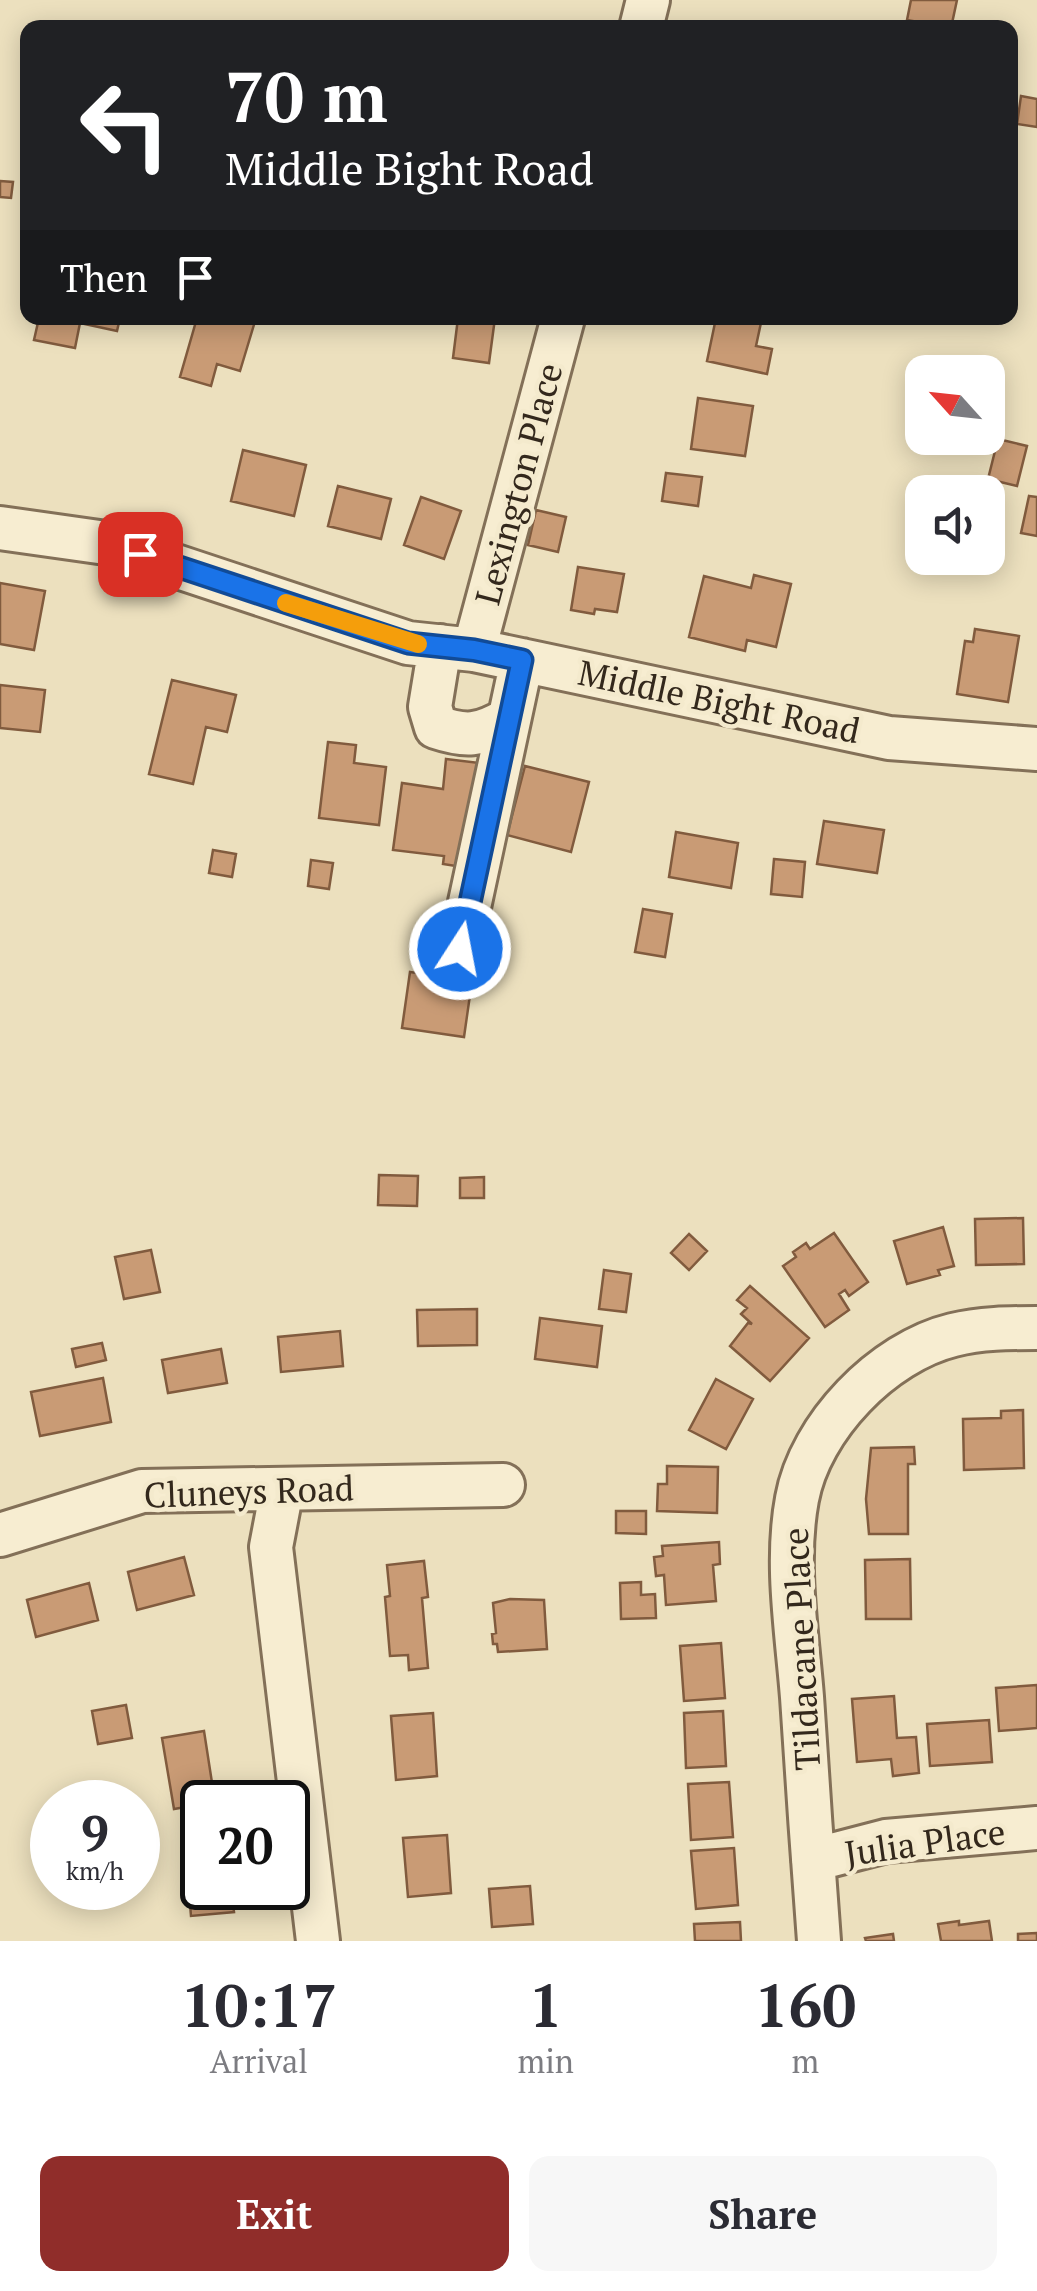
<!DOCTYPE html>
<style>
:root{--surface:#fff;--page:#f7f7f7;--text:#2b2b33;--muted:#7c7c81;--accent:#902d2a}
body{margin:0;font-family:"PT Serif",serif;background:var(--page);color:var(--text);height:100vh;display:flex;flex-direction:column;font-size:38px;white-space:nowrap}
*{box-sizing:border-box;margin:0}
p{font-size:32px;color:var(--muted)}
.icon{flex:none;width:55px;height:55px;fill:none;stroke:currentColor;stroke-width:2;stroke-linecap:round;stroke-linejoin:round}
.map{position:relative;height:1941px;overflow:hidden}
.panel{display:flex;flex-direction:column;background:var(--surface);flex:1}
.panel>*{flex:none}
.hud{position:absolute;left:20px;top:20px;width:998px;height:305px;border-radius:20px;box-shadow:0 5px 25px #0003;background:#202124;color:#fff;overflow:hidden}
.needle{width:65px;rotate:297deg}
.tools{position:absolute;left:905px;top:355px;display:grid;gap:20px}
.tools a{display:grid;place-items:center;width:100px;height:100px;border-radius:20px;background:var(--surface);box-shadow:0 5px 25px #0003;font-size:50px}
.speed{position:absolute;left:30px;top:1780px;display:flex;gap:20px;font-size:50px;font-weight:700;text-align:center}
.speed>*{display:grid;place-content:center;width:130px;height:130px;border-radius:50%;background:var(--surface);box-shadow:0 5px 25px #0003;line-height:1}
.speed small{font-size:25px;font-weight:400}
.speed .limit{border:5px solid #111;border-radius:15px;background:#fff;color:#111}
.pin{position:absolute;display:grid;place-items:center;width:85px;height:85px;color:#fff;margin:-42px;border-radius:20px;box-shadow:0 5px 15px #0006}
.me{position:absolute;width:110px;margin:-55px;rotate:11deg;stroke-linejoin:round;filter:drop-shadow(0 0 8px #0008)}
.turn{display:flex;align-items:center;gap:35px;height:210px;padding:0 40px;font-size:45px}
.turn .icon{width:130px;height:130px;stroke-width:2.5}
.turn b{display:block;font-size:70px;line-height:85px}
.then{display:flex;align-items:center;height:95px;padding:0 40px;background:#0003;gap:20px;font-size:38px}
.eta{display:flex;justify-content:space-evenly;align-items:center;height:170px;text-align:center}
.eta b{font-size:60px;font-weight:600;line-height:70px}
.action{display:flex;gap:20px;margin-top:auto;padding:20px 40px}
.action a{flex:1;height:115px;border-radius:20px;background:var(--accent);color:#fff;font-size:40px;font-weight:600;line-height:115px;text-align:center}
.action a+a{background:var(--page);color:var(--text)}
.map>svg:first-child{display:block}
</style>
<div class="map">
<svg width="1037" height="1941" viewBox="0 0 1037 1941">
<rect width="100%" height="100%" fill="#ece0be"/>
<path fill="#c99b75" stroke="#815b3e" stroke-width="2.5" d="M911 0H957L951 28 907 20Z
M1021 96 1037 99V127L1017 124Z
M0 181 13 182 11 198 0 197Z
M39 318H120L117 331 80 323 75 348 34 340Z
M197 318H256L240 371 217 364 211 386 180 377Z
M458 318H495L489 363 453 358Z
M716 318H762L756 346 772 349 767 374 707 361Z
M698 398 753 406 745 456 691 449Z
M998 439 1027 446 1017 486 988 479Z
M243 450 306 465 294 516 231 501Z
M666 473 702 477 698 506 662 501Z
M338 486 391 499 381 539 328 526Z
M1029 496 1037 497V536L1021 533Z
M421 497 461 511 444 559 404 545Z
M536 510 566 517 558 552 528 545Z
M578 567 624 574 617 612 595 609 594 614 571 610Z
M754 575 791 584 776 647 747 640 745 651 689 637 704 576 751 588Z
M0 583 45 591 34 650 0 644Z
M975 629 1019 636 1008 702 957 694 965 641 973 642Z
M172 680 236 695 227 732 206 727 193 784 149 774Z
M0 685 45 690 40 732 0 728Z
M328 742 356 745 354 763 386 767 379 825 319 818Z
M446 759 488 764 475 869 443 864 444 856 393 850 402 783 443 789Z
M525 766 589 782 571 852 507 835Z
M824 821 884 830 877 873 817 864Z
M676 832 738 843 731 888 669 877Z
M213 850 236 854 232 877 209 873Z
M774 859 805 862 802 897 771 894Z
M311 860 333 863 329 889 308 886Z
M643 909 672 914 665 957 635 952Z
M410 972 472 981 464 1037 402 1028Z
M379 1175 418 1176 417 1206 378 1205Z
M484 1177V1198H460V1178Z
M1023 1218 1024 1264 976 1265 975 1219Z
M943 1227 954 1266 938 1270 940 1275 907 1284 894 1241Z
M834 1233 868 1282 849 1296 845 1290 839 1294 849 1310 825 1327 783 1266 796 1257 793 1252 806 1243 810 1249Z
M689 1234 707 1251 689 1270 671 1253Z
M151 1250 160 1292 124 1299 115 1257Z
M604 1270 631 1274 626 1312 599 1309Z
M750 1286 809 1338 770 1381 730 1346 748 1323 752 1324 741 1314 747 1308 737 1300Z
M477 1309V1345L418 1346 417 1310Z
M540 1318 602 1326 597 1367 535 1359Z
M340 1331 343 1366 281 1372 278 1337Z
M102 1343 106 1360 76 1367 72 1349Z
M221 1349 227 1383 168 1393 162 1360Z
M103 1378 111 1422 40 1436 31 1392Z
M716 1379 753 1399 726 1449 689 1430Z
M1023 1410 1024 1468 964 1470 963 1419 1001 1418V1411Z
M914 1447 915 1464H908V1534H869L866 1499 871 1448Z
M667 1466 718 1467 717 1513 657 1511 658 1484H667Z
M616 1511H646V1534L616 1533Z
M719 1542 720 1564 713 1565 716 1601 666 1605 664 1575 656 1576 654 1557 663 1556 662 1546Z
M184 1557 194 1595 137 1610 128 1572Z
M910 1559 911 1619H866L865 1560Z
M424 1561 428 1597 422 1598 428 1668 409 1670 408 1655 390 1656 385 1597 390 1596 387 1565Z
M641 1582V1595L655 1594 656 1618 621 1619 620 1583Z
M89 1583 98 1620 36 1637 27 1600Z
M510 1599 544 1600 547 1649 498 1652 497 1644H493L492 1634 496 1633 493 1603Z
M721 1643 725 1698 684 1701 680 1646Z
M1037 1685V1728L999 1731 996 1688Z
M894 1696 897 1738 916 1737 919 1773 893 1776 891 1759 857 1762 852 1699Z
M126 1705 132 1738 98 1744 92 1711Z
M723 1711 726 1766 686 1768 684 1713Z
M433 1713 437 1776 396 1780 391 1716Z
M989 1720 992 1762 930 1766 927 1724Z
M204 1731 215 1802 174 1809 162 1738Z
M729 1782 733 1837 691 1840 688 1784Z
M447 1835 451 1893 408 1897 403 1838Z
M734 1848 738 1905 696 1909 691 1851Z
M202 1855V1888H231L234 1912 191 1916 186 1856Z
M530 1886 533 1924 492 1927 489 1889Z
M959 1921V1925L989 1921 992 1941H941L938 1924Z
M740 1922 741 1941H695L694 1924Z
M1037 1933V1941H1018V1934Z
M893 1934 894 1941H866L865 1938Z"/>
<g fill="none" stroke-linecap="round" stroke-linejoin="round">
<defs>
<path id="minor" d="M641 28 648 0
M0 528 106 543 408 643 474 650 889 738 1037 749
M440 646 430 707 436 727C466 737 479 736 507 720
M474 650 563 318
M460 949 522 660
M282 1489 271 1547 318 1941
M0 1535 142 1491 503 1485
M813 1860 886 1841 1037 1828
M819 1941C813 1860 807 1778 802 1697 797 1633 785 1563 797 1499 810 1427 883 1352 953 1335 981 1328 1009 1328 1037 1328"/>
</defs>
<use href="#minor" stroke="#837058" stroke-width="48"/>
<use href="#minor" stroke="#f7edd1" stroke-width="42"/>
</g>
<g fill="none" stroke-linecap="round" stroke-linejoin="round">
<defs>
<path id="route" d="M140 554 408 643 474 650 522 660 460 949"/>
</defs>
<use href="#route" stroke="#114b97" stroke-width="25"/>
<use href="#route" stroke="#1a73e8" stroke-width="18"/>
<path stroke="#f59e0b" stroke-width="18" d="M286 603 418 644"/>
</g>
<g text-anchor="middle" stroke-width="9" stroke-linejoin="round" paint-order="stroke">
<g font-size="35" fill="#33281c" stroke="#f4eacd">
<text transform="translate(519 484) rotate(-75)" y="12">Lexington Place</text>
<text transform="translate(719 702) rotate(12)" y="12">Middle Bight Road</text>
<text transform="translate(249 1492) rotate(-2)" y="12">Cluneys Road</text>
<text transform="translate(802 1649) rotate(-93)" y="12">Tildacane Place</text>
<text transform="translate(925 1843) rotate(-8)" y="12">Julia Place</text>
</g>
</g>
</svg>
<div class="tools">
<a><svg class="needle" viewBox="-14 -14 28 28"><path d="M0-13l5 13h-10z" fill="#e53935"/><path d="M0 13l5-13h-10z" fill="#7c7c81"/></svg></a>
<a><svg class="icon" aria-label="sound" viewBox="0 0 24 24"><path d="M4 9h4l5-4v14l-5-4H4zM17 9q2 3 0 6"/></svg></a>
</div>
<div class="speed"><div>9<small>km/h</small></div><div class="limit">20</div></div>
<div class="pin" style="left:140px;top:554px;background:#d93025"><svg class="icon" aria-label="arrive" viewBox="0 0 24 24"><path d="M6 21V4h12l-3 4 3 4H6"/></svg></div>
<svg class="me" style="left:460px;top:949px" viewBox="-20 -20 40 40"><circle r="17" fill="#1a73e8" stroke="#fff" stroke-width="3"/><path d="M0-11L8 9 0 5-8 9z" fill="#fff"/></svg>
<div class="hud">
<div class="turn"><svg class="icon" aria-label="left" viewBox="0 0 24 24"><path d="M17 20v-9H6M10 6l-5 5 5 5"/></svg><div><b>70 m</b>Middle Bight Road</div></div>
<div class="then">Then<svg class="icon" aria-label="arrive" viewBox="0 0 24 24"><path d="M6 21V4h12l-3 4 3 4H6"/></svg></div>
</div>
</div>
<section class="panel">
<div class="eta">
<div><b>10:17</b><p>Arrival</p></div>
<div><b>1</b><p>min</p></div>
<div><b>160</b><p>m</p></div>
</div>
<div class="action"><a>Exit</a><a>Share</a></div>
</section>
